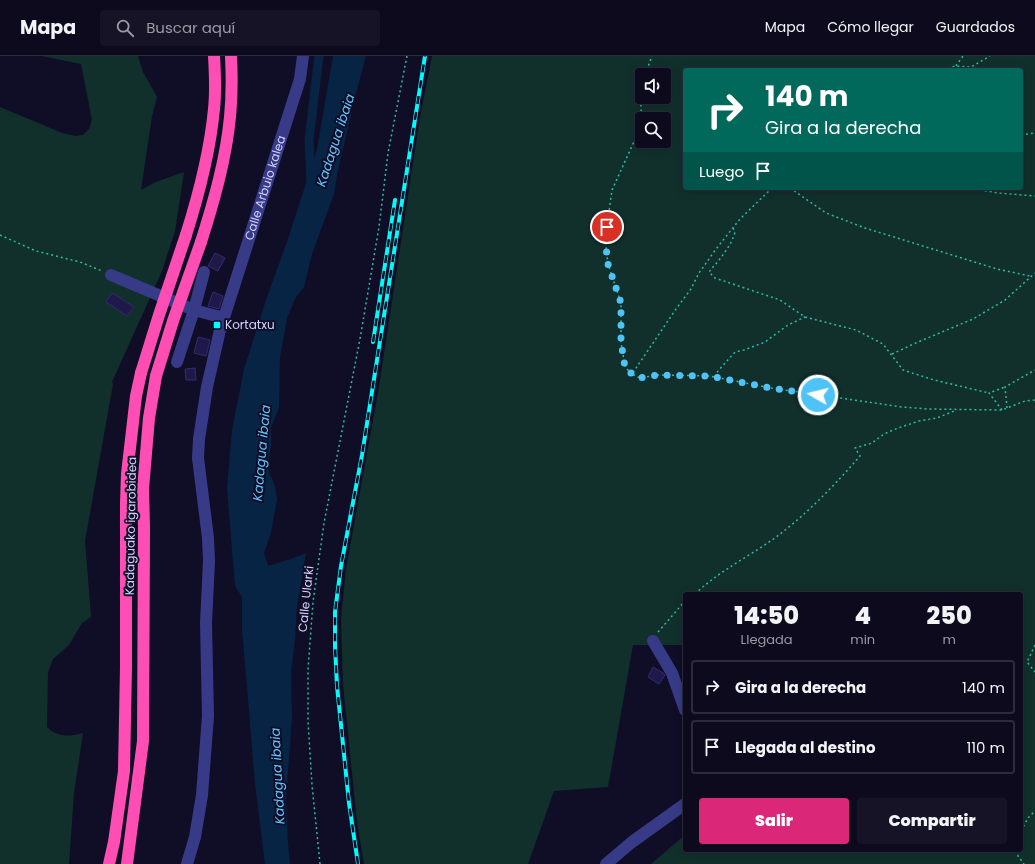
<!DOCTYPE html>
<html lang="es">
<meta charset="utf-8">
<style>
:root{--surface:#0c0a1c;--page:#151325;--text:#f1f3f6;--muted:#9a9aa3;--line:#2c2b3b;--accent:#db2777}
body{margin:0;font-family:Poppins,sans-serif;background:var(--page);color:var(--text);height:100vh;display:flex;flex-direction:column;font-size:15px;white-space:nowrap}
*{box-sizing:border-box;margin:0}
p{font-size:13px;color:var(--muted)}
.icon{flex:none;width:22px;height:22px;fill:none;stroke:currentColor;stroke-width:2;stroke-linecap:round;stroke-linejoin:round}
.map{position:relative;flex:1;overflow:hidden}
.side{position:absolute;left:683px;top:536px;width:340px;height:260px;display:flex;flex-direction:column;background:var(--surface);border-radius:4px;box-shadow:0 2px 10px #0003,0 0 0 1px var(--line)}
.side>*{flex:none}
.hud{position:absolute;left:683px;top:12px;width:340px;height:122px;border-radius:4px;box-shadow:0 2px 10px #0003,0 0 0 1px var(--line);background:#00695c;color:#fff;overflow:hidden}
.controls{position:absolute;left:635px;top:12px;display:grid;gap:8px}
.controls a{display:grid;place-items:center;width:36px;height:36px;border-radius:4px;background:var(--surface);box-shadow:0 2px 10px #0003,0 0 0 1px var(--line);font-size:20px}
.pin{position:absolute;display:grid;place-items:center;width:34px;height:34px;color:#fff;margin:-17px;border:2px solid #fff;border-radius:50%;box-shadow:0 1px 4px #0007}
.me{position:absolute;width:44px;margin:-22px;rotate:278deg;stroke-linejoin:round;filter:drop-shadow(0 0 3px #0008)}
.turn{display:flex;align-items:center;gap:14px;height:84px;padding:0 16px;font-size:18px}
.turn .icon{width:52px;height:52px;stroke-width:2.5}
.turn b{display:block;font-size:28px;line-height:34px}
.then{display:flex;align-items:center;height:38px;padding:0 16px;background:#0003;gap:8px;font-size:15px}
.eta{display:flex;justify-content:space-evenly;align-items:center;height:68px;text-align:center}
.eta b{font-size:24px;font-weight:800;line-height:28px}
.primary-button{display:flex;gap:8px;margin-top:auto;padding:8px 16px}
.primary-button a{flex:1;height:46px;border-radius:4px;background:var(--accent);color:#fff;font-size:16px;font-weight:800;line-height:46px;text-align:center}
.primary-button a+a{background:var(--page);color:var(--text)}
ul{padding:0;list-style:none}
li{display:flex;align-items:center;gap:12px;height:54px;margin:0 8px 6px;padding:0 8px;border:2px solid var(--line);border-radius:4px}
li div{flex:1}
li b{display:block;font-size:15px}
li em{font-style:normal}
header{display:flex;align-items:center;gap:24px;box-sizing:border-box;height:56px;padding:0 20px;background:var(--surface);border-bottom:1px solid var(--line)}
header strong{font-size:19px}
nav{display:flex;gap:22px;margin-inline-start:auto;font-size:14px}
.search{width:280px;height:36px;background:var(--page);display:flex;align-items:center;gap:10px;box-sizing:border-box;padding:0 14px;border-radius:4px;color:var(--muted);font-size:15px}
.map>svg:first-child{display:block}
</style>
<header>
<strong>Mapa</strong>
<div class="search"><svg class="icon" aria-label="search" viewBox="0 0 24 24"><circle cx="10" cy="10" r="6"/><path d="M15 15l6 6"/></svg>Buscar aquí</div>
<nav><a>Mapa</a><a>Cómo llegar</a><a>Guardados</a></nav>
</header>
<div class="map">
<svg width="1035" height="808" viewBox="0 0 1035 808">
<rect width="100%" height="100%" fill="#100e26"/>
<path fill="#11302c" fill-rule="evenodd" d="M42 0H138L143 16 157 41 152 60 141 134 156 126 184 116 175 175 162 215 112 326 113 328 85 485 91 561 82 567 69 589 53 603 48 616 47 671C56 681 71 681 83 677L74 737 69 808H0V51L62 77 75 80 83 79 89 73 92 64 81 8Z
M432 0H1035V808H651L685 779V794H1021V538H685V589H633L608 731 554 735 528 808H364L357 766 343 628 341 562 346 513 379 331 420 61ZM685 14H1021V132H685ZM642 19H664V41H642ZM642 63H664V85H642Z"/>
<path fill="#082445" d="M333 0H366L355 41 337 119 334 138 312 198 304 231 296 241 287 262 280 301 279 351 271 372V390L268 407 269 416 275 430 277 443 271 477 264 497 268 510 291 503 306 497 297 551 295 583 291 618 292 662 286 743 288 787 290 808H265L255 728 246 618 242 575V541L235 530 227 432 232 374 244 313 266 244 288 183 317 93Z"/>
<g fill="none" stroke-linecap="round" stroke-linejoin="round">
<path stroke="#082445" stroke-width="9" d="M311 126 309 84 319 0"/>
</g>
<path fill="#1e1948" stroke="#322a75" d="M215 197 225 202 218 215 208 210Z
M213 236 223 240 219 253 208 250Z
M112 237 134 251 127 260 106 246Z
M198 281 210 284 206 300 194 297Z
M195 312 196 324H186L185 313Z
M653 611 663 617 665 619 659 628 648 621Z"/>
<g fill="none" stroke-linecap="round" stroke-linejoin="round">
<path stroke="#2abca6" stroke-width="1.5" stroke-dasharray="2 3" stroke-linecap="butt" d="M943 14 955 10 971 11 990 0
M953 14 963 0
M645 19 652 0
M1021 79 1035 77
M772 132 740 163 716 193 699 217 691 233 676 253 632 318 640 322 657 319 709 320 771 332 902 351 928 353 1002 354 1025 345 1035 344
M790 132 826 157 865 172 997 213 1030 220
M970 132 998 137 1035 140
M733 172 735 176C731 191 719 204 709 216L715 222 780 244 805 261 856 274 883 288 903 314 934 324 989 337
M0 179 36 195 80 206 102 215
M892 298 918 286 973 263 1005 244 1035 217
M632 318 625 311 621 286V247L608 208 605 183 612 134 642 68 640 36 642 29
M715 321 718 315 735 296 744 294 765 286 788 269 805 261
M1007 352 1005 331 1035 314
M1002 354 989 337 1005 331
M695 538C718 516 746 502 772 484 804 461 834 430 860 400L855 392 872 387 884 378 898 372 919 365 937 362 954 355
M658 576 685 545
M1035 589 1027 606 1035 616
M1021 775 1028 762 1035 755
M1017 794 1018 800 1024 808
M320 808 312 729 308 665V614L313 546 324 467 360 283 379 171 388 97 407 0"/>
<g stroke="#373b87" stroke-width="12">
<path d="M111 219 194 254 224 262"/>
<path d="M177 306 194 254 204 216"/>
<path d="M653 585 672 617 685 654"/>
<path id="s1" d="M187 808 195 781 202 739 208 660 206 567 209 505 208 482 198 402 199 383 207 331 220 274 300 23 303 0"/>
<path d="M606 808 632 786 685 748"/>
</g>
<path stroke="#ff4eb3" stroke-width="12" d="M186 179C199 138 210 96 214 53 216 35 215 17 214 0
M201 186C214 145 226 103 230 61 232 41 232 20 231 0
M109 808 114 786 124 715 126 611V447L127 418 136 340 141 317
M127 808 143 685 144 471 143 433 149 362 156 320"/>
<defs>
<path id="rail" d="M373 286 395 144
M358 808 349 747 337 630 335 590V556L341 510 362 399 425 0"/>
</defs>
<use href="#rail" stroke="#00fcfe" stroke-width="4"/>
<use href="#rail" stroke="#100e26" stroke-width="2.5" stroke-dasharray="8" stroke-linecap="butt"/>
<path stroke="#ff4eb3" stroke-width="12" d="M141 317 159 259 186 179
M156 320 173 265 201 186"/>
</g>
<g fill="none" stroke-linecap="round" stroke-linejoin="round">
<path stroke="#4fc3f7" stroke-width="7" stroke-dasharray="0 12.6" d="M607 171 605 183 608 208 621 247V286L625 311 632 318 640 322 657 319 709 320 771 332 818 339"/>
</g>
<rect fill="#00fcfe" stroke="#100e26" stroke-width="1.5" x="213" y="265" width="8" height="8" rx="2"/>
<g text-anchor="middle" stroke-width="4" stroke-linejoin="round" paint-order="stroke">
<g font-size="12" fill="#d4d3ff" stroke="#100e26">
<text dy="4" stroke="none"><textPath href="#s1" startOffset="688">Calle Arbuio kalea</textPath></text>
<text transform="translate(131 470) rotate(-89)" y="4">Kadaguako igarobidea</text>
<text transform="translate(306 543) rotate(-84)" y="4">Calle Ularki</text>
</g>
<g font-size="12" fill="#d4d3ff" stroke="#100e26" text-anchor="start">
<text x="225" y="273">Kortatxu</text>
</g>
<g font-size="13" font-style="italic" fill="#61c4ff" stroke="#100e26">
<text transform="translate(335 84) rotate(-72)" y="5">Kadagua ibaia</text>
<text transform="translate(261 397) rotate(-85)" y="5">Kadagua ibaia</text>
<text transform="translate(277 720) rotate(-93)" y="5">Kadagua ibaia</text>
</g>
</g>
</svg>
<div class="controls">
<a><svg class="icon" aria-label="sound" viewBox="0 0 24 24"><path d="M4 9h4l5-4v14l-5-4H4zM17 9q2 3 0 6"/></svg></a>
<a><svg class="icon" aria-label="search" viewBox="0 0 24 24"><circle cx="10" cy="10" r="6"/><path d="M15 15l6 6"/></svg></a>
</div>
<div class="pin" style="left:607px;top:171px;background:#d93025"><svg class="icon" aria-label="arrive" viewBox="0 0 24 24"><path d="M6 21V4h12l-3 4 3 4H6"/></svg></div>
<svg class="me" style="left:818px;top:339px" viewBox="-20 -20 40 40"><circle r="17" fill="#4fc3f7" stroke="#fff" stroke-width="3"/><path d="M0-11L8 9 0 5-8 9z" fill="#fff"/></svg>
<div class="hud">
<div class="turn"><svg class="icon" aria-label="right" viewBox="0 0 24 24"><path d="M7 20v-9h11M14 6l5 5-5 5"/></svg><div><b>140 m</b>Gira a la derecha</div></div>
<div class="then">Luego<svg class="icon" aria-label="arrive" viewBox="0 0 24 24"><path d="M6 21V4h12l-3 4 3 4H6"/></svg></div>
</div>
<section class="side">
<div class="eta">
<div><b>14:50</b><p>Llegada</p></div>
<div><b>4</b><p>min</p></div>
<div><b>250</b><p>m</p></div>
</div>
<ul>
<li><svg class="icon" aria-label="right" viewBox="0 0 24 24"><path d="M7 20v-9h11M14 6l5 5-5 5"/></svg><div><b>Gira a la derecha</b></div><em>140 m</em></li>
<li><svg class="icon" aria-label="arrive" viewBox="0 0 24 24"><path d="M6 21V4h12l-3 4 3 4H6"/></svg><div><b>Llegada al destino</b></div><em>110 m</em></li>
</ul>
<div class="primary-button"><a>Salir</a><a>Compartir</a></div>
</section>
</div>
